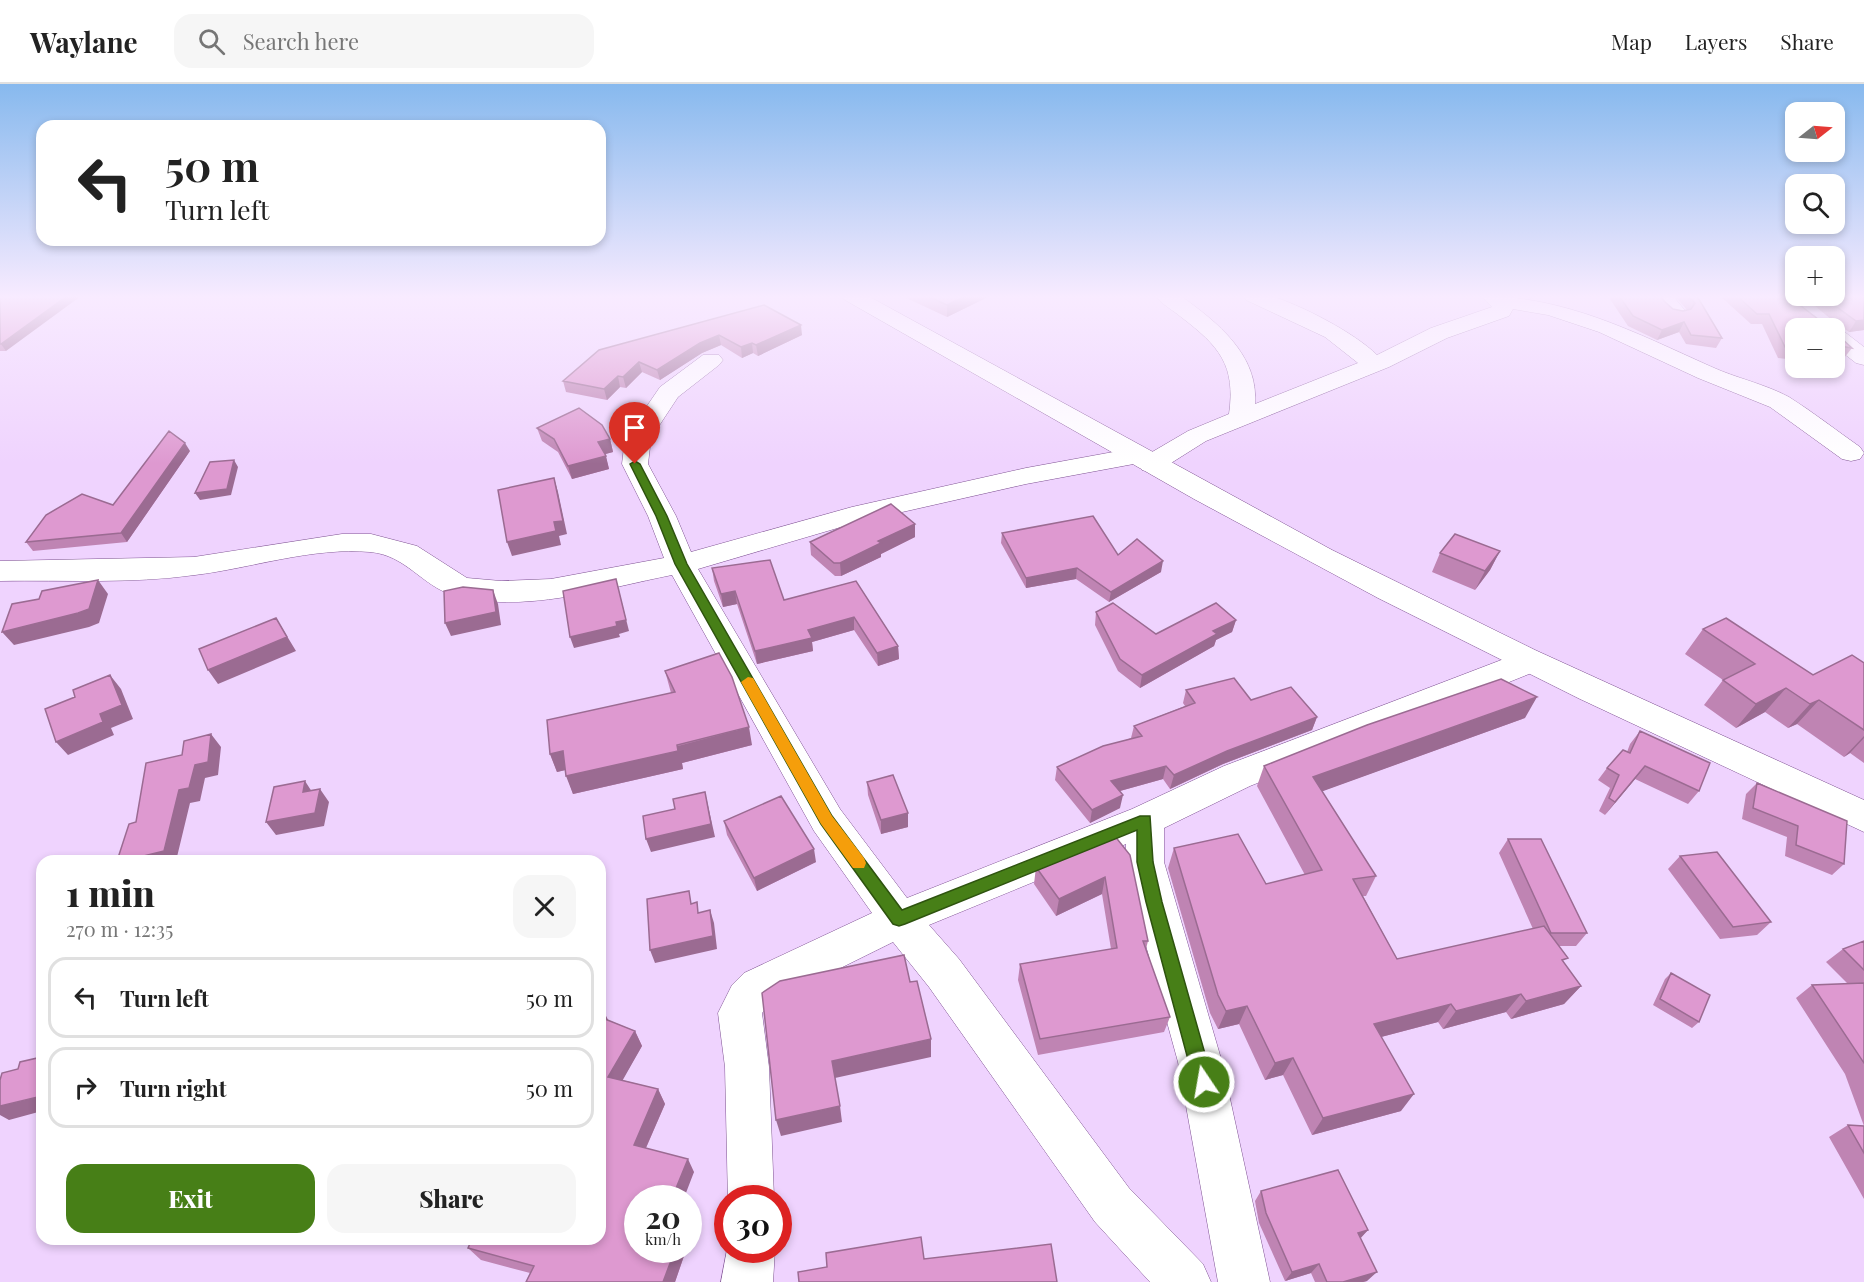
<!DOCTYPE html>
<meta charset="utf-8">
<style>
:root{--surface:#fff;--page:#f6f6f6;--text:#222;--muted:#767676;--line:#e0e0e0;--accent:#477f17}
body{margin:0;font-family:"Playfair Display",serif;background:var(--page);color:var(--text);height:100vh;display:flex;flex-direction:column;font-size:22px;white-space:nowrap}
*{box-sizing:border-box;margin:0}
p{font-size:20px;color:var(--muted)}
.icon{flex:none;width:33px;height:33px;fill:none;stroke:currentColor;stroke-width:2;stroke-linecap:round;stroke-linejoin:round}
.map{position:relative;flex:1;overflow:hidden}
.details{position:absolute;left:36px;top:771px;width:570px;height:390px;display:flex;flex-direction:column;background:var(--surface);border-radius:18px;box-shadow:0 3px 9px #0003}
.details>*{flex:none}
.banner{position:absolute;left:36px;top:36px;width:570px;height:126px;border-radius:18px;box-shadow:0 3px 9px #0003;background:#fff;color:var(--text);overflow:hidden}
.needle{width:39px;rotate:73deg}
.fabs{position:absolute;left:1785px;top:18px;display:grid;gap:12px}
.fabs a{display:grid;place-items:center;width:60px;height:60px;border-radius:12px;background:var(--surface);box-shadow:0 3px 9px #0003;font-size:30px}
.speed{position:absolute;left:624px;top:1101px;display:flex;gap:12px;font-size:30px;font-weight:700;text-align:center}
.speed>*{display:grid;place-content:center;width:78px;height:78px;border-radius:50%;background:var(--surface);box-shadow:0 3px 9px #0003;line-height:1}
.speed small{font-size:15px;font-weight:400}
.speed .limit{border:9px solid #d22;background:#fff;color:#111}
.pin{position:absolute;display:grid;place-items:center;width:51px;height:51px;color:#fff;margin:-62px -26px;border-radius:50% 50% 50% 0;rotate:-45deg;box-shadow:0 0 6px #0007}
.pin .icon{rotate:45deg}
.me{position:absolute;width:66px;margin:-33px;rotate:348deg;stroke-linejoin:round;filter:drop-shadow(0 0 4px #0008)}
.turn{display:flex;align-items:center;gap:21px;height:126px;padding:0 30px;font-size:27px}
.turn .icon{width:78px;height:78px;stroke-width:2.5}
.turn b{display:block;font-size:42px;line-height:51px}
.round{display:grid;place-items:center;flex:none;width:63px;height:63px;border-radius:18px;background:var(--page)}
.head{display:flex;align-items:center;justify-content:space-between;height:102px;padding:0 30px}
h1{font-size:36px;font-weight:800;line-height:45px}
.action{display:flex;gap:12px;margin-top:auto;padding:12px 30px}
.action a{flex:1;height:69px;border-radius:18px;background:var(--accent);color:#fff;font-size:24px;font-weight:800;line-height:69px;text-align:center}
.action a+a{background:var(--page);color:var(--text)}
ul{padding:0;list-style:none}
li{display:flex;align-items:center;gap:18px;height:81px;margin:0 12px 9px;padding:0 18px;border:3px solid var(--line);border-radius:18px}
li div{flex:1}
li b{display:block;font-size:22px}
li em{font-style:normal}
header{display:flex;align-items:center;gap:36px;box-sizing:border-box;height:84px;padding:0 30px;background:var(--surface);border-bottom:2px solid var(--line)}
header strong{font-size:28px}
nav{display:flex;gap:33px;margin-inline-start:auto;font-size:21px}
.search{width:420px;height:54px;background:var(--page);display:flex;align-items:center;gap:15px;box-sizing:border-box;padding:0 21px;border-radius:18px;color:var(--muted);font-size:22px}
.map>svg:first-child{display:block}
</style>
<header>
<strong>Waylane</strong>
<div class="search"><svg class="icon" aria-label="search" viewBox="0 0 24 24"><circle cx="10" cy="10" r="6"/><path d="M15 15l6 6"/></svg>Search here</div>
<nav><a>Map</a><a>Layers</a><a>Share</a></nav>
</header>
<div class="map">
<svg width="1864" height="1198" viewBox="0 0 1864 1198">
<rect width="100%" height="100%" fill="#efd3fe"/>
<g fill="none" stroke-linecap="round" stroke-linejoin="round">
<defs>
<path id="minor" d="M1156 212H1181C1217 238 1259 271 1255 320L1358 279 1325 253 1246 216 1242 212C1251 212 1262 210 1271 212 1301 221 1355 249 1377 271L1431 244 1492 223 1481 212C1566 212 1636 249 1712 283 1736 294 1765 300 1789 313 1813 328 1837 347 1860 363L1864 369 1860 375 1851 377 1842 375 1770 323 1698 294 1599 248 1548 231 1513 225 1509 232 1447 254 1389 283 1206 357 1160 386 1151 388 1142 386 1139 379 1026 400 858 438 698 485 840 725 907 814 1132 725 1224 682 1517 570 1528 567 1539 570 1544 578 1539 586 1250 702 1164 744V778L1222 978 1270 1198H1218L1178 978 1134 818 1126 778V760L929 841 959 875 1129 1104 1203 1180 1211 1198H1150L1095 1138 929 903 893 858 774 917 762 929 769 983 774 1114H728V1119L725 983 718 929 732 901 744 889 872 829 814 747 672 491C606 504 520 531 453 511 422 502 406 471 370 468 312 463 252 484 195 491 131 500 64 496 0 497V477L194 473 342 450H371L417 462 467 494 501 497 551 495 664 474 648 432 622 380 625 354 660 303 703 271H719L723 276 719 281 678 313 651 354 648 380 676 432 691 468 852 423 1026 384 1135 364 1144 366 1147 371 1188 347 1229 330C1236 281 1219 262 1181 233 1173 226 1162 221 1156 212Z
M1651 212H1673L1687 229 1684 234C1667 238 1660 225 1651 212Z
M1776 212H1864V220H1785L1778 218Z
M1833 244H1834L1842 246 1864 263V281L1856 279 1834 262Z
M728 1160V1166H775L773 1198H721Z"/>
<path id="major" d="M841 212H868L1332 466 1535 566 1864 716V748L1580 615 1378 514 1194 415 845 216Z"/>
</defs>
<use href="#minor" stroke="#7e5292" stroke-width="1"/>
<use href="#major" stroke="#7e5292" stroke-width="1"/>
<use href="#minor" fill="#fff" fill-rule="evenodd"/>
<use href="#major" fill="#fff" fill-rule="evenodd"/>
</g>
<path fill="#bf84b3" d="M0 212 6 267H0Z
M902 212H990L947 233Z
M1521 212H1534L1533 215Z
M1608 212H1661L1664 217 1673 225 1683 227 1687 226 1675 212H1697L1722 254 1716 264 1686 260 1679 248 1657 256 1628 242Z
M1720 212H1788L1818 235 1832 236 1815 222 1821 212H1863L1864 213V246L1849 248 1839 241V252L1852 264 1844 274 1834 273V244H1796V276L1778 274 1762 240H1751Z
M764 221 802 251 758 272 753 269 742 274 721 261 702 269 660 296 642 288 626 304 620 303 607 316 566 308 563 297Z
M537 344 610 355 613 368 605 370 609 385 572 395 558 368 542 357Z
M190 367 127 458 33 467 26 458 113 421Z
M915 440V453L881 470V473L841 492H835L811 471 810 458Z
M1002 449 1118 471 1161 488 1109 518 1076 495 1026 504 1001 459Z
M1500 467 1490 486 1475 506 1432 488 1440 469Z
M712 484 784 516 856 497 898 562 899 575 878 582 854 546 812 558 813 567 757 580 737 520 723 523 714 497Z
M1096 528 1156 550 1236 536 1232 548 1216 556 1214 562 1140 604 1118 587 1095 541Z
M1703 545 1813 591 1864 579V679L1850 669 1844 673 1797 640 1788 644 1765 628 1736 644 1704 621 1723 596 1685 570Z
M665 587 752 661 682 679 683 685 573 710 565 686 557 688 550 670 671 609Z
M1186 606 1251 616 1317 633 1312 646 1223 680 1170 705 1163 695 1120 707V724L1090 739 1055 696 1057 683 1131 654 1134 642 1185 622 1183 619Z
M1525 634 1322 707 1376 792 1366 812H1363L1397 875 1533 845 1499 769 1508 755 1587 849 1576 862H1559L1564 879 1581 902 1564 920 1511 935 1506 928 1443 945 1438 938 1381 953 1401 1027 1312 1051 1283 991 1265 996 1239 940 1218 945 1210 929 1168 784 1174 764 1266 800 1305 791 1257 702 1264 682Z
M1640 647 1699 707 1688 720 1635 695 1605 731 1599 727 1610 704 1598 696 1607 684 1627 668 1630 660Z
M867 698 908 743 881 750 868 711Z
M1757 699 1844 780 1832 791 1785 772 1787 753 1742 735 1746 710Z
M724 737 816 778 757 807 727 751Z
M1114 751 1148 857 1146 865 1170 933 1164 948 1038 971 1018 896 1020 880 1111 865 1102 810 1056 832 1034 800 1036 783Z
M1680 772 1771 838 1757 851 1720 855 1668 785Z
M1864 857V1042L1845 990 1796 914 1812 901 1848 900 1826 878 1843 865Z
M1671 889 1699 938 1692 944 1653 921 1665 895Z
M600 920 608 936 635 947 642 962 622 996 658 1005 665 1020 646 1064 694 1088 638 1166H686L675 1198H526L530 1189 481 1176 468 1164 600 1155Z
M1848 1041 1864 1042V1115L1829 1053Z
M1261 1107 1368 1146 1360 1154 1367 1197 1363 1198H1315L1311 1189 1285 1197 1259 1139 1255 1117Z"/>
<path fill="#9b6b92" d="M67 212H81L6 267 1 260Z
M966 212H990L947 233V221Z
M1864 236V246L1849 248 1856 237Z
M1684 238 1679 248 1657 256 1662 246Z
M801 241 802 251 758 272 756 261Z
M719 251 721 261 702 269 660 296 657 286 700 259Z
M752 259 753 269 742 274 741 263Z
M639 278 642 288 626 304 623 293Z
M618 292 620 303 607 316 604 305Z
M610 355 613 368 602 371 598 358Z
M185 359 190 367 127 458 121 449Z
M606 372 609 385 572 395 568 382Z
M234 376 238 383 231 411 200 416 195 409Z
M554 394 558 408 567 450 559 452 561 461 512 472 507 458 554 438Z
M915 440V453L881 470V473L841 492 840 479 878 457Z
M1500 467 1490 486 1475 506 1485 487Z
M1163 477 1161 488 1109 518 1111 508Z
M1077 484 1076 495 1026 504V494Z
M616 495 629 547 619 550 620 553 574 564 570 553 616 538Z
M98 496 108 510 99 539 89 543 14 561 2 548Z
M493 506 498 520 501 541 451 552 445 539Z
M735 507 737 520 723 523 721 510Z
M854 533V546L812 558 813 567 757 580 755 567 808 546Z
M276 534 296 567 218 600 208 586Z
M1236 536 1232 548 1216 556 1214 562 1140 604 1142 591 1213 547Z
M898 562 899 575 878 582 877 569Z
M110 591 121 605 133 635 111 644 114 651 68 671 56 658 100 630Z
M1786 604 1765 628 1736 644 1756 620Z
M1537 613 1525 634 1304 714 1313 693Z
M1819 616 1797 640 1788 644 1810 620Z
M1317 633 1312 646 1223 680 1170 705 1174 691 1227 667Z
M749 643 752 661 682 679 683 685 573 710 566 692Z
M211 650 221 663 218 691 205 694 200 717 190 719 176 777H141L179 706 195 681Z
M1864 652V654L1850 669 1844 673Z
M563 667 570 685 557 688 550 670Z
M1166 682 1163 695 1109 710 1111 697Z
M1645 682 1635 695 1605 731 1615 718Z
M305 697 314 711 303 708Z
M320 705 329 718 324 742 276 751 266 738Z
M705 708 715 753 651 768 646 755Z
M1123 711 1120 724 1090 739 1092 726Z
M908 729V743L881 750V736Z
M814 765 816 778 757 807 754 794Z
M1105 793 1102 810 1056 832 1059 815Z
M710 826 714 839 717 865 655 879 650 866Z
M1581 902 1564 920 1511 935 1526 917Z
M1521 910 1506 928 1443 945 1456 927Z
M600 920 608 936 601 946 600 944Z
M1451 920 1438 938 1362 958 1374 940Z
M1247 922 1239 940 1218 945 1226 927Z
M635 947 642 962 616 1008 608 993Z
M931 955V973L835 994 832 977Z
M1293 974 1283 991 1265 996 1275 979Z
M658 1005 665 1020 641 1075 634 1061Z
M1414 1010 1401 1027 1312 1051 1323 1034Z
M42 1012V1027L9 1036 0 1031V1022Z
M840 1022 842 1038 781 1052 776 1036Z
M688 1075 694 1088 684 1114H672Z
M688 1133 694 1144 688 1160Z
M1368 1146 1359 1156 1358 1149Z
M675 1166H686L675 1198H663Z
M1319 1180 1311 1189 1285 1197 1292 1188Z
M1377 1188 1367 1197 1363 1198H1343Z"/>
<path fill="#de99d0" stroke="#9b6b92" stroke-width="1.5" d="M0 212H67L1 260H0Z
M927 212H966L947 221Z
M1619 212H1661L1664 217 1673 225 1683 227 1691 225 1695 219 1688 212H1697L1722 254 1691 251 1684 238 1662 246 1633 232Z
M1737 212H1788L1818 235 1839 236V252L1852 264 1834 261V244H1796V264L1785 263 1769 230H1757Z
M1822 212 1864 213V236L1856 237Z
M764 221 801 241 756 261 752 259 741 263 719 251 700 259 657 286 639 278 623 293 618 292 604 305 563 297 599 266Z
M579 324 602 341 610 355 598 358 606 372 568 382 554 355 537 344Z
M169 347 185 359 121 449 26 458 46 431 82 410 113 421Z
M234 376 227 405 195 409 210 378Z
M554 394 563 437 554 438 556 447 507 458 498 406Z
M891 420 915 440 878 457 881 459 840 479H834L810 458Z
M1093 432 1118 471 1137 455 1163 477 1111 508 1077 484 1026 494 1002 449Z
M1455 450 1500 467 1485 487 1440 469Z
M770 476 784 516 856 497 898 562 877 569 854 533 808 546 812 554 755 567 735 507 721 510 712 484Z
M616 495 626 536 616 538 617 542 570 553 563 507Z
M98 496 89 525 78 529 2 548 12 520 39 515 42 507Z
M463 503 493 506 496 528 445 539 444 507Z
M1113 519 1156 550 1216 519 1236 536 1213 547 1217 550 1142 591 1120 575 1096 528Z
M276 534 287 553 208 586 199 565Z
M1726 534 1813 591 1852 571 1864 579V646L1819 616 1810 620 1786 604 1756 620 1723 596 1755 580 1703 545Z
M719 569 732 593 749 643 677 661 678 667 566 692 563 667 550 670 547 636 675 608 665 587Z
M110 591 122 621 100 630 103 638 56 658 45 625 75 613 73 606Z
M1234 594 1251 616 1291 603 1317 633 1227 667 1174 691 1166 682 1111 697 1123 711 1092 726 1057 683 1103 662 1142 652 1134 642 1195 619 1186 606Z
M1501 595 1537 613 1313 693 1376 792 1353 795 1397 875 1544 842 1568 874 1562 876 1581 902 1526 917 1521 910 1456 927 1451 920 1374 940 1414 1010 1323 1034 1293 974 1275 979 1247 922 1226 927 1218 911 1174 764 1238 750 1266 800 1322 786 1264 682 1367 641Z
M1640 647 1710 679 1699 707 1645 682 1615 718 1609 714 1619 691 1607 684 1623 666 1630 669Z
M211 650 208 678 195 681 189 704 179 706 164 767 144 772 142 777H117L129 740 136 738 146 679 182 671 184 657Z
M893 691 908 729 881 736 867 698Z
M305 697 303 708 320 705 315 729 266 738 274 703Z
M1757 699 1847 737 1844 780 1796 761 1798 742 1753 724Z
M705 708 711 740 646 755 643 732 675 725 673 715Z
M781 712 814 765 754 794 724 737Z
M1114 751 1130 771 1148 857H1143L1170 933 1040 955 1020 880 1117 864 1105 793 1059 815 1036 783Z
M1508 755H1541L1587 849H1551Z
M1717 768 1771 838 1733 843 1680 772Z
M689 807 691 820 697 818 698 829 710 826 713 852 650 866 647 815Z
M1864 857V886L1843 865Z
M904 871 910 898 917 897 931 955 832 977 840 1022 776 1036 762 909 780 897Z
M1671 889 1710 911 1699 938 1660 915Z
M1864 899V979L1812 901Z
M600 933 635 947 608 993 658 1005 634 1061 688 1075 672 1114H638V1166H675L663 1198H526L534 1182 468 1164 472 1155H600Z
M42 965V1012L0 1022V996L2 989 18 985 20 978 37 974 39 966Z
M1848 1041 1864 1042V1069Z
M1338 1086 1368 1146 1358 1149 1377 1188 1343 1198H1327L1319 1180 1292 1188 1266 1129 1261 1107Z
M921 1153 924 1175 1051 1160 1057 1198H799L798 1188 827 1183 826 1169Z"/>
<linearGradient id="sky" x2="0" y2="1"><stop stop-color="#87b9ee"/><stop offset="0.56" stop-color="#f8ebff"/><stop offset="1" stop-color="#f8ebff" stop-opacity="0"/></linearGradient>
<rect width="1864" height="380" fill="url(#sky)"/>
<path fill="#477f17" stroke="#2e530f" stroke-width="1.5" d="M635 377 640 380 667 432 687 480 832 732 902 826 1140 732H1150L1153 778 1162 818 1213 998 1210 1005 1204 1007 1197 1005 1194 998 1146 818 1137 778V746L905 840 899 842 893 840 821 740 675 480 656 432 630 380Z"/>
<path fill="#f59e0b" d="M748 593 753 594 832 732 864 774 866 779 864 784H853L821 740 741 598Z"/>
</svg>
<div class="fabs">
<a><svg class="needle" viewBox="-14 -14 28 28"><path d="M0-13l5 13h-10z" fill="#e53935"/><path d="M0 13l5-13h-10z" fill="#767676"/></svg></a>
<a><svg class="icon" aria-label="search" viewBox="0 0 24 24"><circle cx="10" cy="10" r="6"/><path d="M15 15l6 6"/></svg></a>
<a>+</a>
<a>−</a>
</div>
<div class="speed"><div>20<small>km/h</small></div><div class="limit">30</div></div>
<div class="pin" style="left:635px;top:380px;background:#d93025"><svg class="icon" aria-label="arrive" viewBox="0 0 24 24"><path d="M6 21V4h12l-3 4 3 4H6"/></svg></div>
<svg class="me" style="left:1204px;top:998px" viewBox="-20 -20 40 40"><circle r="17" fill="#477f17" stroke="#fff" stroke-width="3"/><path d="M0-11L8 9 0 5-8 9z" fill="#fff"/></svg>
<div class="banner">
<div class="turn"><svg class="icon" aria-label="left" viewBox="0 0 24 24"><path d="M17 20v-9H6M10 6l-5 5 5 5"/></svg><div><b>50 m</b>Turn left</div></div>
</div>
<section class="details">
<div class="head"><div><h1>1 min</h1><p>270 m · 12:35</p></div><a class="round"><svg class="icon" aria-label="close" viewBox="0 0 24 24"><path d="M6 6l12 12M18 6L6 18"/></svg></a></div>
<ul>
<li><svg class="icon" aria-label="left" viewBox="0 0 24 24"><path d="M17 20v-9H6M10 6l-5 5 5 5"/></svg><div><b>Turn left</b></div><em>50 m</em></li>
<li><svg class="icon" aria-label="right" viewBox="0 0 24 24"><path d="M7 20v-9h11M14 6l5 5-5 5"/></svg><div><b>Turn right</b></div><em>50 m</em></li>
</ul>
<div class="action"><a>Exit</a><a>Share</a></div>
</section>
</div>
